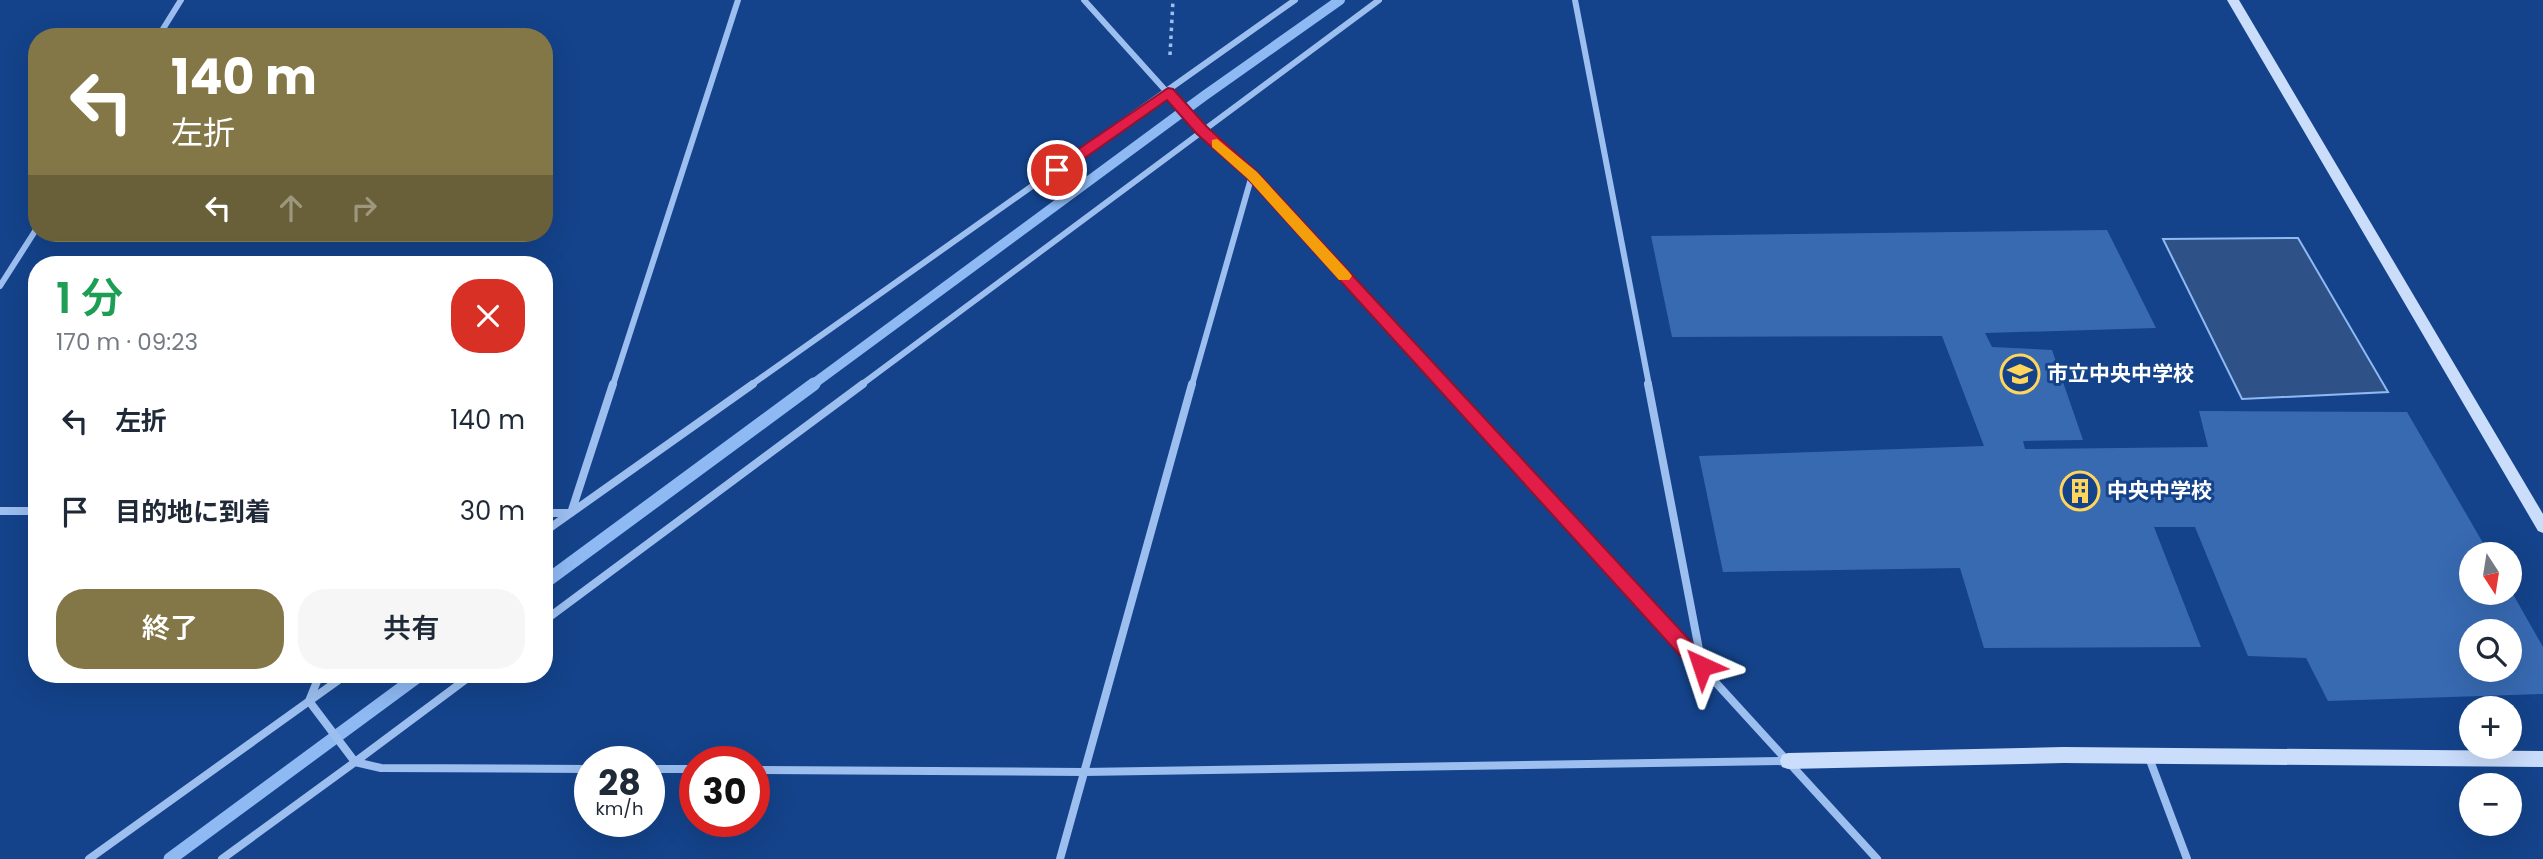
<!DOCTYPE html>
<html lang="ja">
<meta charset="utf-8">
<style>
:root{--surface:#fff;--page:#f6f6f7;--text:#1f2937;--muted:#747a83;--accent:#847747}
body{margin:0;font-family:Poppins,"Noto Sans JP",sans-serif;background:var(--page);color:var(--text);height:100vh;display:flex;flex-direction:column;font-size:26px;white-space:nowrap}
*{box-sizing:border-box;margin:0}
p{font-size:23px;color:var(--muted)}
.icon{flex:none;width:38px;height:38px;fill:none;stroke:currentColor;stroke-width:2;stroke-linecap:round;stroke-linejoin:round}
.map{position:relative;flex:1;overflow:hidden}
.sheet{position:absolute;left:28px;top:256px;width:525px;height:427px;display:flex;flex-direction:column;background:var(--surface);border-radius:28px;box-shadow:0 7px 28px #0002}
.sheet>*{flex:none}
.hud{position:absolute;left:28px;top:28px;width:525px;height:214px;border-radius:28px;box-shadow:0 7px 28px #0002;background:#847747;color:#fff;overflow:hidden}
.needle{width:46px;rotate:168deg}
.controls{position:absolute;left:2459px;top:542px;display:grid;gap:14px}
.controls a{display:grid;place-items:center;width:63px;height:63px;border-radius:50%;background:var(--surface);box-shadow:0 7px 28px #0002;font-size:35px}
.speed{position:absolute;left:574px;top:746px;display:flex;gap:14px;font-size:35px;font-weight:700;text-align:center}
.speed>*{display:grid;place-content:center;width:91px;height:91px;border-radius:50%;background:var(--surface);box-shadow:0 7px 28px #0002;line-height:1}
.speed small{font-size:18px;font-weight:400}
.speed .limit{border:10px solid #d22;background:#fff;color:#111}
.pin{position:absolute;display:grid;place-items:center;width:60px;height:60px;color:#fff;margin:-30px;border:4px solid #fff;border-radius:50%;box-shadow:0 2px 7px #0007}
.me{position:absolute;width:77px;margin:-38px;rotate:318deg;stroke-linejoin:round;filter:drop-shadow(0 0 5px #0008)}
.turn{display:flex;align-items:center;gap:24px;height:147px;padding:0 28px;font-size:32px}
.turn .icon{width:91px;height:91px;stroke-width:2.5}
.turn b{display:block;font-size:49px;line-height:60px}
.lanes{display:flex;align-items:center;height:66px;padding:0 28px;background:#0003;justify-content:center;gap:35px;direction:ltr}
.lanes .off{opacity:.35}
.round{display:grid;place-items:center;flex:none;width:74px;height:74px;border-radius:28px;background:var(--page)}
.headline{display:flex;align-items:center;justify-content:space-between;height:119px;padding:0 28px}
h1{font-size:42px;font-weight:600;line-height:52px;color:#1e9e55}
.action{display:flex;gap:14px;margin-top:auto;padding:14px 28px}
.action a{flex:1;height:80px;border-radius:28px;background:var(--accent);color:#fff;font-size:28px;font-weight:600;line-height:80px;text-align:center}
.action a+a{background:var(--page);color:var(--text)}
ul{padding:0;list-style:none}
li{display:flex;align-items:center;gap:21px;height:91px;padding:0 28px}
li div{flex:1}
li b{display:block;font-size:26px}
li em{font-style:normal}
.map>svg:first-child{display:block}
</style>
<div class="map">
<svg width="2543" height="859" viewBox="0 0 2543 859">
<rect width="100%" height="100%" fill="#14438b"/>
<path fill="#2e5287" stroke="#8eb9f3" stroke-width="2" d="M2298 238 2388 392 2242 399 2163 239Z"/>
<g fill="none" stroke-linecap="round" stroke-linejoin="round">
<path stroke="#8eb9f3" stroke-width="10" d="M812 385 1204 96 1340 0"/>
<path stroke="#8eb9f3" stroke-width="13" d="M544 583 814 384
M170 859 421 674"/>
</g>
<path fill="#386ab2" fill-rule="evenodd" d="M2107 230 2156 328 1985 333 1992 347 2052 350 2083 440 2023 441 2025 449 2208 447 2199 411 2407 412 2490 555H2471V593H2510V589L2543 647V694L2328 701 2306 658 2248 656 2195 527H2154L2201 647 1984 648 1960 568 1723 572 1699 456 1984 446 1942 336 1672 337 1651 236ZM2471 632H2510V670H2471Z"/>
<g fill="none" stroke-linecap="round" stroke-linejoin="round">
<path stroke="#9cbff0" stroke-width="3.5" stroke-dasharray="3.5 4.5" stroke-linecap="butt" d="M1170 55 1173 0"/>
<path stroke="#9cbff0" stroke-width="6" d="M1084 0 1202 131 1252 175 1444 385
M1575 0 1649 385
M158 37 181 0
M0 286 37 228
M613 385 738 0
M751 385 1295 0
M861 385 1379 0
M1192 385 1252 175"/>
<path stroke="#9cbff0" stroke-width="8" d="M1443 384 1877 859
M1648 384 1702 665
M0 511H37
M544 513H571L613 384
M544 532 753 384
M544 621 863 384
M320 674 309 701 355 762 473 674
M2148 755 2187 859
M649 769H695
M754 770 1084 772 1787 761
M89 859 347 674
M222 859 355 762 381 768 590 769
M1060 859 1192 384"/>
<path fill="#caddfb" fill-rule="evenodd" d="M2227 0H2239L2543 514V533L2538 531Z
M2063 747 2543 751V767L2063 763 1788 769 1782 767 1780 761 1782 755 1788 753Z"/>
</g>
<path fill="#e11d48" stroke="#92132f" stroke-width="2" d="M1168 88 1173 89 1207 127 1257 172 1708 660 1711 666 1708 672 1702 674 1695 672 1248 179 1197 134 1167 100 1062 174H1052V167Z"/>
<path fill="#f59e0b" d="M1217 139 1257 172 1349 272 1352 276 1349 280H1339L1248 179 1212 147V140Z"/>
<defs>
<symbol id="school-ring" viewBox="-11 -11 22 22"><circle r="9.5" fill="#14438b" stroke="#ffd65b" stroke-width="1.5"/><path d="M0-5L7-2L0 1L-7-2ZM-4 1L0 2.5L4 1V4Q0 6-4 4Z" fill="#ffd65b"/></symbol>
<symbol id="building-ring" viewBox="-11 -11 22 22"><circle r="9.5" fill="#14438b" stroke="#ffd65b" stroke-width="1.5"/><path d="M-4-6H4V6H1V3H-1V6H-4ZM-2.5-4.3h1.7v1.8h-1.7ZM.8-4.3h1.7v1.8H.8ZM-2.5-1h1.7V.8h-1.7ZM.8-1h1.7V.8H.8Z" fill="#ffd65b"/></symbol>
</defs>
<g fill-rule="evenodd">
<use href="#school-ring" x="1998" y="352" width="44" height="44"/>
<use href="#building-ring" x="2058" y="469" width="44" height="44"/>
</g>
<g text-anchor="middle" stroke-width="6" stroke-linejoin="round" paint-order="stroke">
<g font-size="21" font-weight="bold" fill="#fff" stroke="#14438b" text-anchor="start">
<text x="2047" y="381">市立中央中学校</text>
<text x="2107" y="498">中央中学校</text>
</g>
</g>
</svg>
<div class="controls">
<a><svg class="needle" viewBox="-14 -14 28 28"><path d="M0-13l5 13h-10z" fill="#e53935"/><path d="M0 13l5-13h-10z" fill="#747a83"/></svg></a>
<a><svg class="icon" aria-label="search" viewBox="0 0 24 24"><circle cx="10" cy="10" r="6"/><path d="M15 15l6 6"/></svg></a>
<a>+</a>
<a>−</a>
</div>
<div class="speed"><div>28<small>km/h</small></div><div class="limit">30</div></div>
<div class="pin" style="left:1057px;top:170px;background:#d93025"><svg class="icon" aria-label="arrive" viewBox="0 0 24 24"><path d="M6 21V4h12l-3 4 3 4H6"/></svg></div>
<svg class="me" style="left:1702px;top:666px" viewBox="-20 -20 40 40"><path d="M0-17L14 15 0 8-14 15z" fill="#e11d48" stroke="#fff" stroke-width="4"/></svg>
<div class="hud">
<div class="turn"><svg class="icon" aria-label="left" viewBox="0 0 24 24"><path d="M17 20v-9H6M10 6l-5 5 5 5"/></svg><div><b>140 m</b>左折</div></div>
<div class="lanes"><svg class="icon" aria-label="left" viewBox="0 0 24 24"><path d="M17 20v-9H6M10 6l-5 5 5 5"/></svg><svg class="icon off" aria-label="ahead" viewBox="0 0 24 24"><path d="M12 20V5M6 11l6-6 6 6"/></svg><svg class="icon off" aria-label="right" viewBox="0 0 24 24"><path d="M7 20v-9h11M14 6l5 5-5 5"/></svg></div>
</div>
<section class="sheet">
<div class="headline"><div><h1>1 分</h1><p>170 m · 09:23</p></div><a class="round" style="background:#d93025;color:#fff"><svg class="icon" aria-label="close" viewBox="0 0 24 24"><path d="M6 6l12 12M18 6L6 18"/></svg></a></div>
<ul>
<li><svg class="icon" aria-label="left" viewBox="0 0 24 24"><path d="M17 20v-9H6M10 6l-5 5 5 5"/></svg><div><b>左折</b></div><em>140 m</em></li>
<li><svg class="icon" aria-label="arrive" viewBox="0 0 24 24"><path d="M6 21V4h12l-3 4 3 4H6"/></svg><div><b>目的地に到着</b></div><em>30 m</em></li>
</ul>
<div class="action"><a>終了</a><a>共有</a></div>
</section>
</div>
